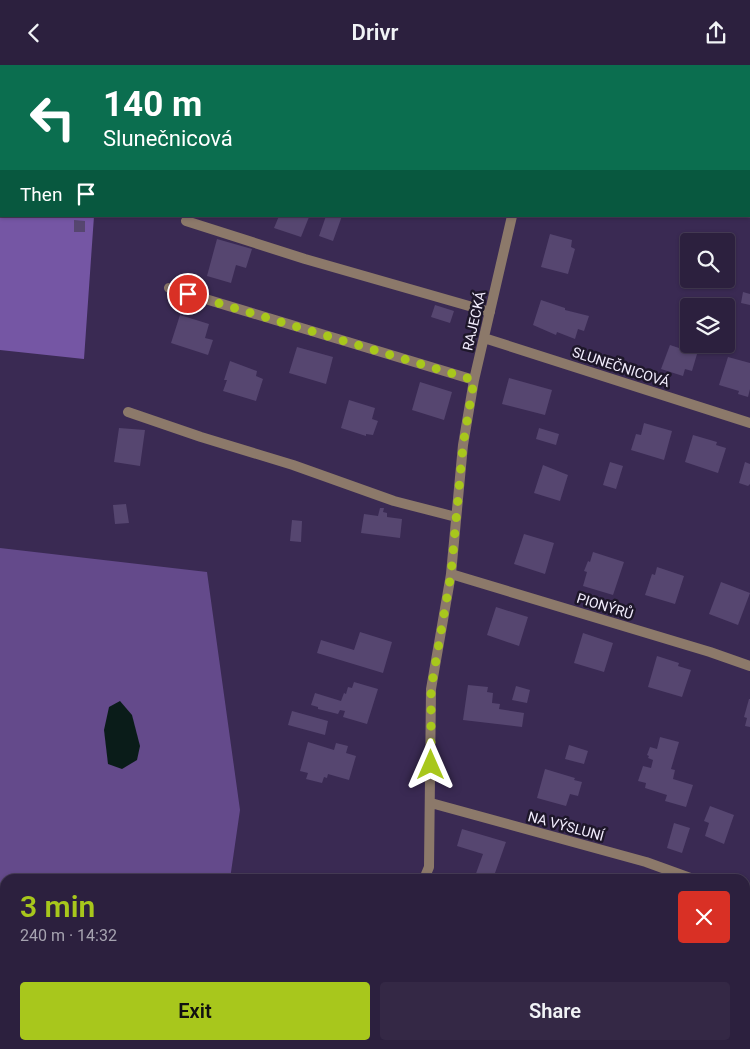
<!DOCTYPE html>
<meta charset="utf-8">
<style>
:root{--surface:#2c203e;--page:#342845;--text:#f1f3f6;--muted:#a6a3b0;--line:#483e58;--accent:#a8c71c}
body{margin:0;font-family:Roboto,sans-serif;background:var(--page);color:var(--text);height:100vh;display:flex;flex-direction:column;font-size:19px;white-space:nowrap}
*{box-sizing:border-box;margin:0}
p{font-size:16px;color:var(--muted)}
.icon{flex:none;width:28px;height:28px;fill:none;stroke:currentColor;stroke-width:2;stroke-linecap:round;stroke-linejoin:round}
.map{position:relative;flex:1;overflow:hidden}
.drawer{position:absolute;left:0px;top:809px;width:750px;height:176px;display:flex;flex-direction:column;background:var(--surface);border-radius:15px 15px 0 0;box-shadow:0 1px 4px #0004,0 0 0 1px var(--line)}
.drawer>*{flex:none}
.banner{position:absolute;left:0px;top:0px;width:750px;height:152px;box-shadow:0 1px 4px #0004,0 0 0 1px var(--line);background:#0b6e4f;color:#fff;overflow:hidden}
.buttons{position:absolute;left:680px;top:168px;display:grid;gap:10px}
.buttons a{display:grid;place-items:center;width:55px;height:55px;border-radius:5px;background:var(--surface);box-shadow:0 1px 4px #0004,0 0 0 1px var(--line);font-size:25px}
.pin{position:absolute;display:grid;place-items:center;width:42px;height:42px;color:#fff;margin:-21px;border:2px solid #fff;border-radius:50%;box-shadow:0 1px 5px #0007}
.me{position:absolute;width:55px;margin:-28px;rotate:0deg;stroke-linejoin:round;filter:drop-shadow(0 0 4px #0008)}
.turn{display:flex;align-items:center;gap:18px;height:105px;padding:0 20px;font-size:22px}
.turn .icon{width:65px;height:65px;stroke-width:2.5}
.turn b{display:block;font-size:35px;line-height:42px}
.then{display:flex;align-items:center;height:48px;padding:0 20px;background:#0003;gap:10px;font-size:19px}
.round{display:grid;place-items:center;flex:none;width:52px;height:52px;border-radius:5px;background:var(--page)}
.head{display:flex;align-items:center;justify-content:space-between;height:85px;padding:0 20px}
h1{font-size:30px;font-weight:600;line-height:38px;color:var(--accent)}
.cta{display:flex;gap:10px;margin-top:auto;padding:10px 20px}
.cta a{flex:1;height:58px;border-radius:5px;background:var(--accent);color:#111;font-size:20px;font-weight:600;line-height:58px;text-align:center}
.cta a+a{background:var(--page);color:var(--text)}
header{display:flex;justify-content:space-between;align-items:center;height:65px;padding:0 20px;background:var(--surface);font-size:22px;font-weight:600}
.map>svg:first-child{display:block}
</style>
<header><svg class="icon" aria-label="back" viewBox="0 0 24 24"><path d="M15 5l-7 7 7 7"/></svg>Drivr<svg class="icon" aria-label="share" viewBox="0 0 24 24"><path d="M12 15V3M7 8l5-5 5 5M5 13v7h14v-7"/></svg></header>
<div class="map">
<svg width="750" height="984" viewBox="0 0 750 984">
<rect width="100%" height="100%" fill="#3a2a53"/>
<path fill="#644a8b" d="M0 483 207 507 240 745 230 814H5V980H27V984H0Z
M145 980H206L205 984H154Z"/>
<path fill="#7556a4" d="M0 93 1 151H94L84 294 0 285Z
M26 980H145L154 984H27Z"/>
<path fill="#0a1c19" d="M120 636 132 650 140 681 137 695 122 704 108 699 104 665 109 642Z"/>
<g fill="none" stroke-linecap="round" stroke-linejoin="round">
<path stroke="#0a1c19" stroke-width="5.5" d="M10 1V0
M0 71 1 62"/>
</g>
<path fill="#564670" d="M279 151H307L309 152 301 172 274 163Z
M326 151H342L333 176 319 171Z
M74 155 85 156V167H74Z
M550 169 572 175 571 182 575 184 568 209 541 202Z
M217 174 252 184 246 203 236 200 231 218 207 211Z
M743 227 750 229V240L741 238Z
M541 235 565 243V245L589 251 584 266 578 264 575 274 557 267 556 270 533 260Z
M435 240 454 246 450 258 431 252Z
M180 250 209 259 205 273 213 275 208 290 171 278Z
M670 280 697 289 692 306 685 304 683 311 661 304Z
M297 282 333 292 326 319 289 308Z
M728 292 750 298V324L748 332 738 329 739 326 719 320Z
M230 296 257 306 256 311 263 314 256 336 223 326 227 315H224Z
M509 313 552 325 545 350 502 339Z
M420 317 452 327 444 355 412 345Z
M349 335 375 343 372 354 378 356 373 370 366 369V371L341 363Z
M644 358 672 366 664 395 631 385 636 369 641 370Z
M119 363 145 365 140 401 114 397Z
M539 363 559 369 556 380 536 374Z
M693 370 717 377 716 380 726 383 718 408 685 397Z
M610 397 623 401 616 424 603 420Z
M745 397 750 399V419L748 421 739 418Z
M543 400 568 410 560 436 534 428Z
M126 439 129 458 115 459 113 440Z
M380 443H384L383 447 387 448V452L402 454 400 473 361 468 364 449 378 451Z
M292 455 302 456 301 477 290 476Z
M524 469 554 478 545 509 514 499Z
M593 487 624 497 613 530 583 521 587 507 584 506 588 496 590 497Z
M657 502 684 511 675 539 645 530 652 509 655 510Z
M721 517 750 528 738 560 709 549Z
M496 542 528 552 519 581 487 570Z
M360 567 392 577 383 608 317 588 321 575 354 585Z
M583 568 613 578 604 607 574 598Z
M657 591 679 598 678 601 691 605 682 632 648 622Z
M354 617 378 624 367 659 343 652 345 646 340 645 338 649 318 644V642L311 640 315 628 341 636 344 628 346 629 348 622 352 623Z
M468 620 488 622 487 627 493 628 492 638 500 639 499 644 524 648 522 662 463 655Z
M516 621 530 625 527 638 512 635Z
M749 634H750V662L745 661 747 653 744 652Z
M292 646 328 656 325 670 288 660Z
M660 672 679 677 671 704 675 705 673 714 693 720 686 742 665 736 667 730 645 723 646 718 638 716 643 701 651 703 653 695 648 693 649 691 647 690 650 682 657 684Z
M308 677 334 685 336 678 348 681 346 688 356 691 349 715 328 709 327 713 324 712 322 718 306 714 308 708 300 706Z
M569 680 588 686 584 699 565 694Z
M545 704 575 713 574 715 582 717 578 731 570 729 566 741 537 733Z
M710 741 734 750 724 779 705 771 709 758 704 756Z
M674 758 690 763 682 788 667 783Z
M462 764 506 777 495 808 503 810 501 814H474L483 789 457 781Z
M745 885 750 887V907L747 918H745Z
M297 980H326L325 984H296Z
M405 980H448L447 984H404Z
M532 980H560L559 984H531Z"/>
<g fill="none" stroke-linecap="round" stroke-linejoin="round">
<path stroke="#8c796a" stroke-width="10" d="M546 1V0
M749 83H750
M186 156 305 194 490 247
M169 223 474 315
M484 273 750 358
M128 347 201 372 293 400 394 436 456 452
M451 509 710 587 750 601
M431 738 646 797 693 814
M424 814 429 802 431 624 451 509 463 380 474 315 512 151
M745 844 750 847
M353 984 354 980"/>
</g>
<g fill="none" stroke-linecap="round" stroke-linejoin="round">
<path stroke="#a8c71c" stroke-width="9" stroke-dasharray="0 16.2" d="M188 229 474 315 463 380 451 509 431 624V700"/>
</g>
<g text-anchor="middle" stroke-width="5" stroke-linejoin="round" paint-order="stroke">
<g font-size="14" fill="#f3eefe" stroke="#1e172a">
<text transform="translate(474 256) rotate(-77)" y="5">RAJECKÁ</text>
<text transform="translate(621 302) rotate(18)" y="5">SLUNEČNICOVÁ</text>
<text transform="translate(605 541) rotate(17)" y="5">PIONÝRŮ</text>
<text transform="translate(566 761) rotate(15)" y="5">NA VÝSLUNÍ</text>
</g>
</g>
</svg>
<div class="buttons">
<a><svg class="icon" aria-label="search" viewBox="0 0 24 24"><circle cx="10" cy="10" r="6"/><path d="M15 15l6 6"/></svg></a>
<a><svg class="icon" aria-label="layers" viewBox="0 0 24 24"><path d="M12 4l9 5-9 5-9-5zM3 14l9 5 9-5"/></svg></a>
</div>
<div class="pin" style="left:188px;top:229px;background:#d93025"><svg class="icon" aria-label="arrive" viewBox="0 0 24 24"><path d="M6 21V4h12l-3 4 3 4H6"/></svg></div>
<svg class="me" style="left:431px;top:700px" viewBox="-20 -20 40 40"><path d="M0-17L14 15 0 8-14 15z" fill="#a8c71c" stroke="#fff" stroke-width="4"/></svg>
<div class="banner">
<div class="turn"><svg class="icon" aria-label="left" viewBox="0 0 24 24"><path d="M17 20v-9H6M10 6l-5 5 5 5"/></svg><div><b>140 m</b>Slunečnicová</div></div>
<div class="then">Then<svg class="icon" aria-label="arrive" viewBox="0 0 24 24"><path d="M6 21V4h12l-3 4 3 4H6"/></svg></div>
</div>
<section class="drawer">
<div class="head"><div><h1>3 min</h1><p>240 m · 14:32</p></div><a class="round" style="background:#d93025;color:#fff"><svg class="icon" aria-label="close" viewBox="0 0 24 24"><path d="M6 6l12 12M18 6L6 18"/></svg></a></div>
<div class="cta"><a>Exit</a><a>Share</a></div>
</section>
</div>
